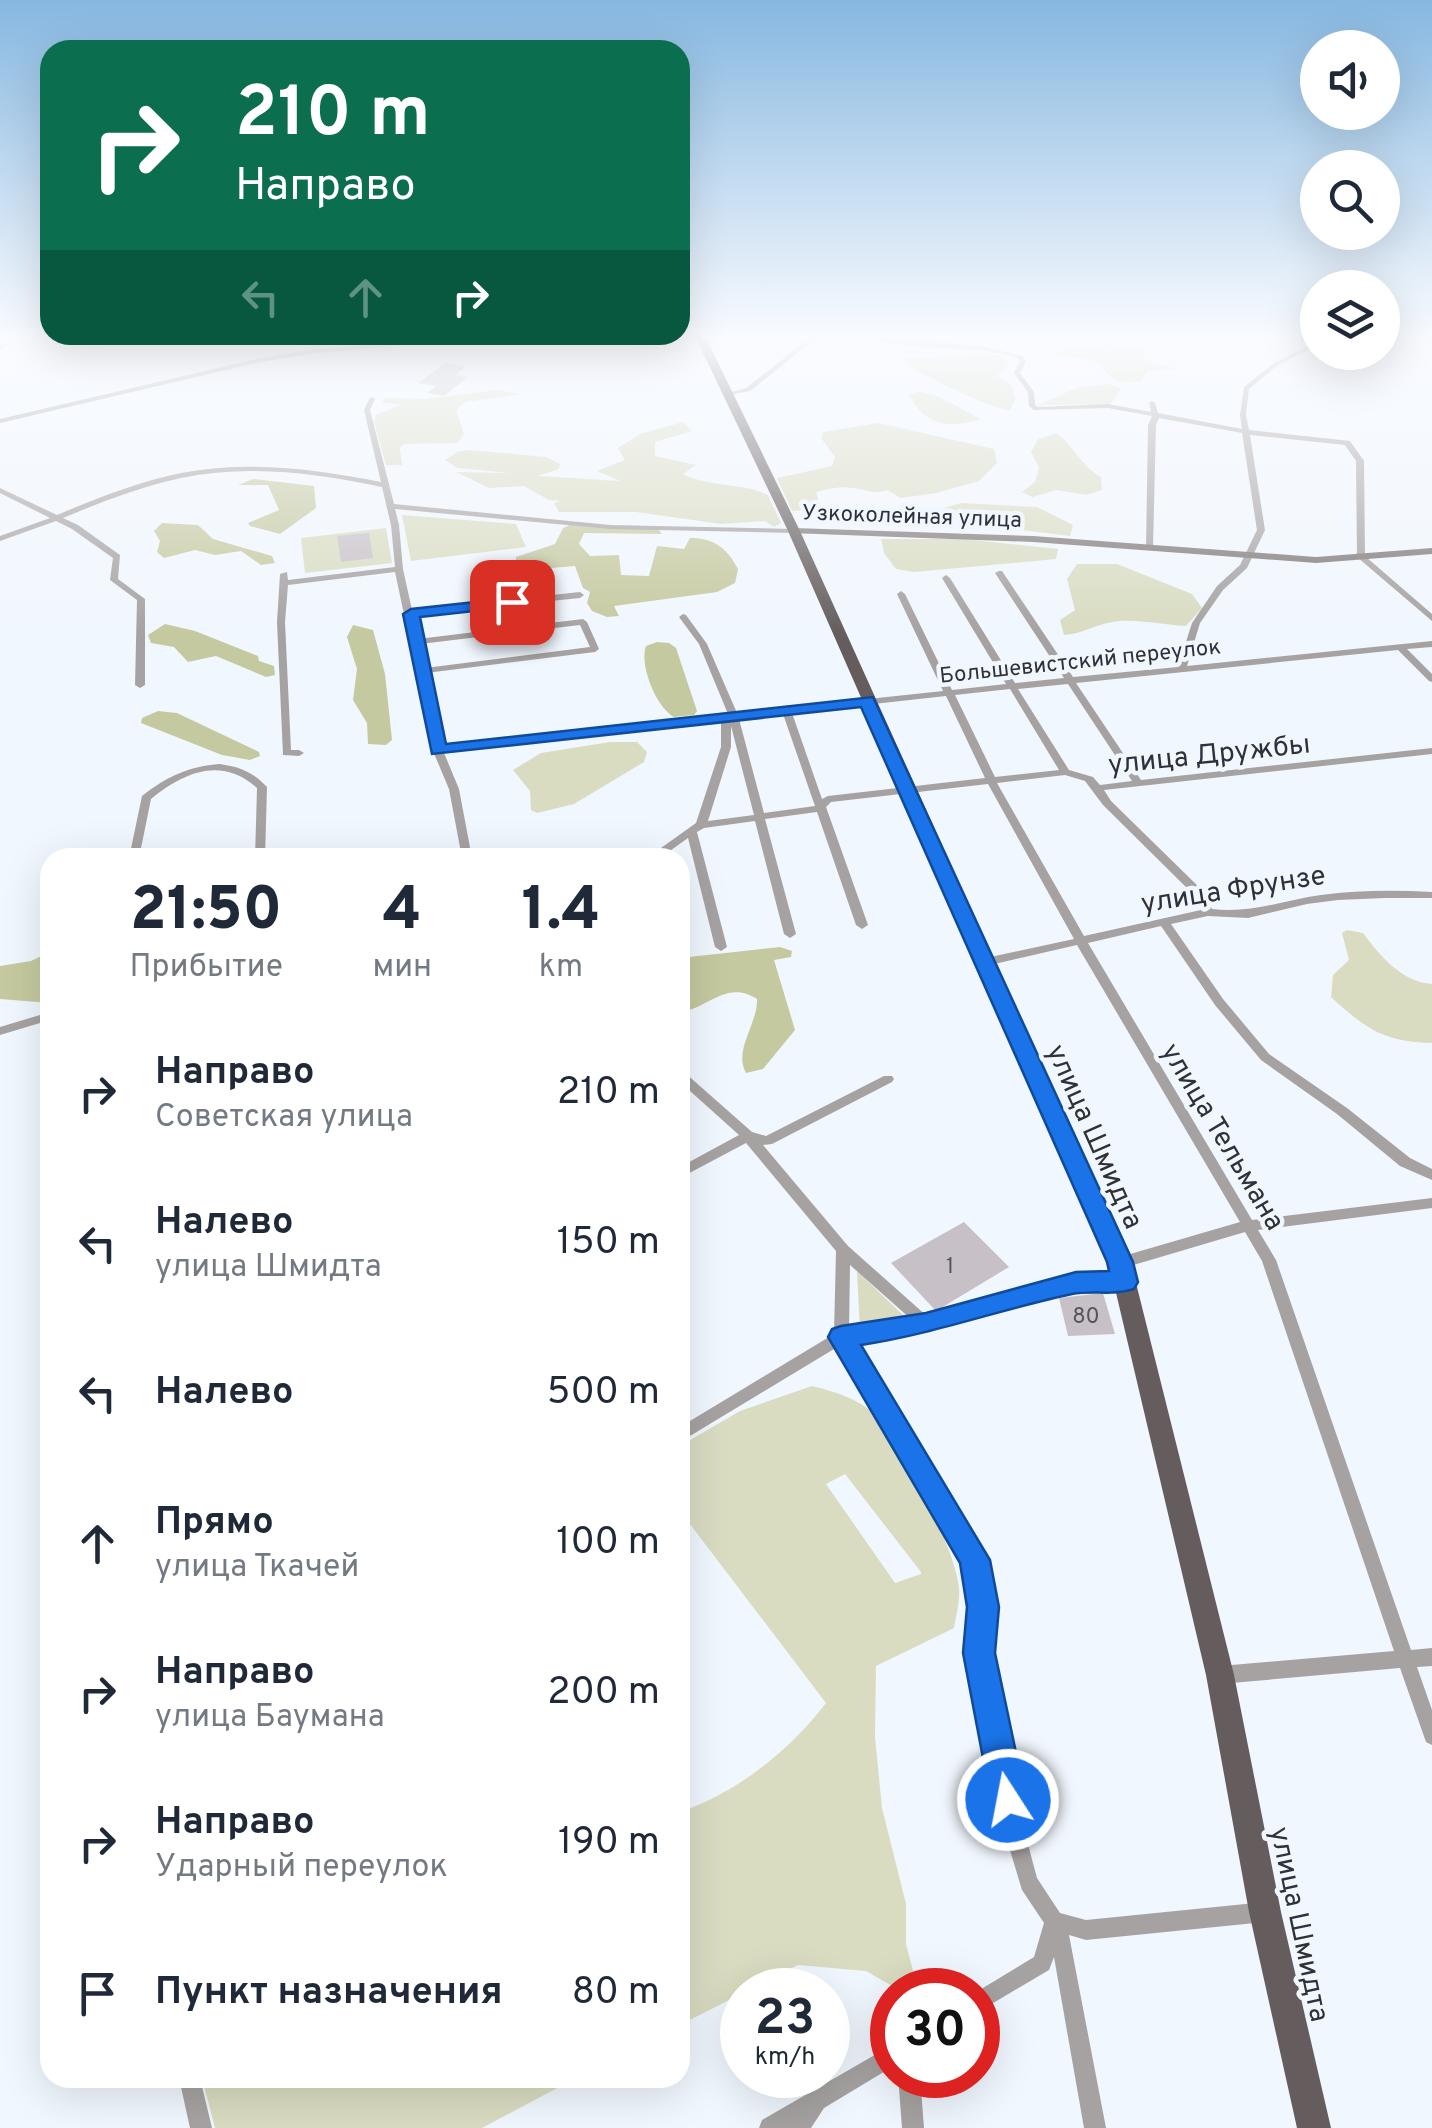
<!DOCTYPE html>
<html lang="ru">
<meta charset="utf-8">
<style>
:root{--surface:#fff;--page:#f6f6f7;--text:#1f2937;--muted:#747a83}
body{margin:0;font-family:Overpass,sans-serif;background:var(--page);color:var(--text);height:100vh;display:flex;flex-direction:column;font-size:38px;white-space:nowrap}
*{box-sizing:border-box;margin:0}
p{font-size:32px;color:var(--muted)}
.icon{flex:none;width:55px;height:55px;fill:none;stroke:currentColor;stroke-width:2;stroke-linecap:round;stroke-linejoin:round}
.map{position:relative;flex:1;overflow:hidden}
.panel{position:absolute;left:40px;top:848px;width:650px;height:1240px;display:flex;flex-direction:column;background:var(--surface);border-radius:30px;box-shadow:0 10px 40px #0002}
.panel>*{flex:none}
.banner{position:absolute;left:40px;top:40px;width:650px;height:305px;border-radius:30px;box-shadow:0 10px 40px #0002;background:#0b6e4f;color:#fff;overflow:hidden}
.fabs{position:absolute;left:1300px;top:30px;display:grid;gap:20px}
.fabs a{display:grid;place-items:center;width:100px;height:100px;border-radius:50%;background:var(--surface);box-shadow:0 10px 40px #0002;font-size:50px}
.speed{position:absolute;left:720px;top:1968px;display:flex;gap:20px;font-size:50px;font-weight:700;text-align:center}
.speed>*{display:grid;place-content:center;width:130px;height:130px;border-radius:50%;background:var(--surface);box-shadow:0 10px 40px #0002;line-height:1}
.speed small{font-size:25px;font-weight:400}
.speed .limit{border:15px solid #d22;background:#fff;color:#111}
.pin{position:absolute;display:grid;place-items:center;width:85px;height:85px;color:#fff;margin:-42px;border-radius:20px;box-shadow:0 5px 15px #0006}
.me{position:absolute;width:110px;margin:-55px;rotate:349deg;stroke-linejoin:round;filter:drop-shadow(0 0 8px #0008)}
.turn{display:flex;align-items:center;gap:35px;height:210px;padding:0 30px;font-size:45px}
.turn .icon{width:130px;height:130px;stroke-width:2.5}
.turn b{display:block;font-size:70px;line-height:85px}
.lanes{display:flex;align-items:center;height:95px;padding:0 30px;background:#0003;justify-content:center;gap:50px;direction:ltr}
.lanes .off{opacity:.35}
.eta{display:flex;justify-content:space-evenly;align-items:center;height:170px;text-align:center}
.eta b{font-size:60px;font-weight:800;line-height:70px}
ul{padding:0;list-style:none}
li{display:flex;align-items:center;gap:30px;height:150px;padding:0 30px}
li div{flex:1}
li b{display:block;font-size:38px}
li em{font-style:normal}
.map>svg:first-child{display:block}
</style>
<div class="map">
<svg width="1432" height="2128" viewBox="0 0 1432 2128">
<rect width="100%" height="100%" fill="#f1f7fe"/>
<path fill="#d9dcc1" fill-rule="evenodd" d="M1103 338 1118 346 1149 347 1143 351 1145 360 1177 369 1148 371 1140 382C1102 385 1113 367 1088 359 1077 356 1065 358 1054 355L1064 348 1105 350 1097 339Z
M977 355H1002L1009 364 996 375 1012 386 1015 400 1010 410C997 412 912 371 900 359Z
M1109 384 1121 388 1111 404 1038 405 1077 388Z
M498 390 520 394 465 402 456 410 464 434 458 443 404 444 400 448 402 465H386L374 422 376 415 401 405 382 402 385 398 424 399Z
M919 391 937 396 981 419C949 429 926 426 909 395Z
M683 422 692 431 655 442V456L696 465 683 474C711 488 741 482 768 495L781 523 774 527 765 521 721 524 636 512H559L554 503 562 501 549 500 524 486 489 488 456 472 509 473 457 468 445 460 457 452 468 450 546 457 560 464 559 469 538 476 620 481 597 471 625 460 618 448 640 434Z
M878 423 994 449 997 463 979 481 936 493 901 498 887 490C872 495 867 489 852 488 840 486 827 489 816 492L821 509 792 511 777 478 832 466 835 457 821 438 823 432Z
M1057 433C1075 447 1080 465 1101 477L1102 490 1086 495 1057 490 1032 497 1022 492 1035 482 1039 468 1031 452 1038 439Z
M961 503 1037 507 1073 525 1070 536C1027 530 984 528 945 508Z
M402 515 516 524 526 547 411 561Z
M386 528 392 563 305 573 301 538Z
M881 539H964L1058 549 1056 559 914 572 896 569 884 553Z
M1077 564H1117L1192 594 1202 608 1186 626C1163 625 1134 618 1112 622 1094 625 1082 634 1064 635L1060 620 1075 610 1067 579Z
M610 742H637L647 752 644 762 574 804 537 813 531 810 530 791 513 770 541 753Z
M1347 930 1363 933C1380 956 1402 982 1432 984V1043C1384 1042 1366 1029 1331 997L1333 975 1349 960 1342 933Z
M857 1271 905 1317 860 1330Z
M812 1386C836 1392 856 1398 875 1414 900 1434 958 1556 959 1589 960 1601 956 1616 954 1628L876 1666 875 1737 882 1808 906 1904V1944L916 1982 899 1990 866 1971 798 1965 680 2025V1812C738 1792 789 1751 826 1703L680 1511V1446L740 1411ZM845 1474 921 1572V1574L895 1583 826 1484Z
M202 2078H576L482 2128H215Z"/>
<path fill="#c5c99f" d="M253 479 314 486 316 508 280 534 250 526 248 523 279 510 268 485H238Z
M162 523 198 525 213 539 272 556 275 563 261 565 241 551 215 555 195 550 164 558 157 552 160 541 154 531Z
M570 525 658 529 662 534 584 533 579 544 590 556 619 555 621 575 649 576 657 546 684 549 690 538C714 538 727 548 738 569L735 583 717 592 614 606 619 616 607 617 592 611 587 603 590 592 583 588 575 566 527 570 516 567V557L555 544 563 528Z
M165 624 195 631 258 656 259 661 274 666 275 675 266 677 216 656 188 662 174 647 151 643 148 635Z
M353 625 373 630 385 674 392 740 386 745 368 744 367 723 353 700 357 669 347 637Z
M657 642 669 643 676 648 697 711 694 715 674 717C656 707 639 665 646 646Z
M158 711 177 713 259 752 260 756 250 760 222 755 141 723 142 718Z
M780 947 792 951 791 957 774 960 795 1030 763 1069 746 1073C733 1050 758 1024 757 999 726 979 708 1009 680 1012V958Z
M50 952V1003L0 999V966L31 961Z"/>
<path fill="#c7c1c7" d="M445 363 466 366 455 375 468 377 444 396 427 393 437 386 418 383Z
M369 533 373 558 341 562 337 536Z
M964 1222 1009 1267 936 1311 891 1263Z
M1103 1293 1115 1334 1068 1336 1059 1298Z"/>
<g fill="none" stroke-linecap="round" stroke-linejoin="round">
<path fill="#a6a2a2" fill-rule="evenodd" d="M473 336H501L308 354 256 363 0 423V419L256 359 308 350Z
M812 336H819L750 391 728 395V393L746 388Z
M861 336 983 346 1022 356 1026 362 1020 373 1034 392 1035 405 1038 407 1108 404 1151 412 1149 403 1152 401 1155 403 1158 413 1242 429 1240 415 1244 387 1274 363 1318 340V345L1278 365 1249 389 1246 415 1249 430 1350 441 1364 461 1365 556 1432 614V621L1357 557 1356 461 1345 445 1250 435 1265 530 1247 568 1223 590 1200 623 1187 666 1432 641V647L1407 649 1432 674V682L1429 681 1398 650 1076 683 1141 780 1432 748V754L1104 790 1111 801 1203 891 1212 909C1251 914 1284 900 1321 895 1358 890 1395 890 1432 892V898H1385L1338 900 1307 904 1248 918 1208 916 1171 924 1223 999 1269 1054 1347 1108 1410 1158 1432 1169V1180L1400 1166 1337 1114 1261 1060 1215 1005 1161 926 1088 943 1252 1220 1432 1198V1208L1258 1230 1276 1260 1411 1650 1432 1648V1666L1417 1667 1432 1710V1745L1426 1742 1400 1668 1220 1684 1214 1681 1211 1675 1214 1669 1220 1666 1394 1651 1262 1261 1245 1232 1120 1269 1115 1267 1113 1263 1115 1259 1120 1257 1240 1222 1077 945 986 966 980 962 986 958 1074 939 988 784 831 802 826 807 868 925 862 929 856 925 817 812 765 819 796 934 790 938 784 934 755 821 704 828 697 832 727 947 721 951 715 947 688 838 660 858H647L696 823 721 747V721L444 753 459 789 472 858H462L449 789 433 751 395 572 288 585 285 622 291 750H299L304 753 299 756 283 755 277 622 280 574 287 572 288 580 395 567 391 525 382 487C315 473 248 464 181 478 140 487 101 502 63 518L78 525 120 555 118 579 145 599V685L140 688 135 685 137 600 110 580 113 558 72 529 56 521 0 541V536L50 518 0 493V488L57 515C97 498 138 482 181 473 248 460 315 469 381 482L364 410 369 399 372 397 375 399 370 410 394 504 610 525 794 529 798 531 794 533 610 529 395 509 399 525 403 569 412 610 580 592 584 595 580 598 413 615 418 639 583 619 587 622 599 649 595 652 426 673 442 748 728 714 699 644 679 617 683 614 686 615 707 644 737 713 943 691 897 594 901 591 905 594 952 690 1006 684 942 578 946 575 950 578 1015 683 1064 678 995 573 999 571H1002L1073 677 1178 667 1192 623 1217 586 1240 565 1257 530 1242 433 1159 418 1156 425 1153 546 1146 548 1148 425 1152 416 1108 408 1034 410 1029 406 1028 392 1014 373 1020 362 1018 358C966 342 910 354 861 336ZM580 625 590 647 425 668 420 644ZM1068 684 1132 781 1100 785 1093 777 1069 770 1018 689ZM1010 689 1059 770 995 777 955 695ZM946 696 985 778 828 796 822 799 792 713ZM783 714 815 806 764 813 739 719ZM731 726 754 815 708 821 731 747ZM1065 775 1085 781 1103 805 1194 895 1201 910 1084 936 997 783Z
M1419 336 1432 338V342L1420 337Z
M7 342 9 345 0 349V345Z
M220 764C240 767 253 772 267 787L265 858H255L257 788C222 756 184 772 151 799L139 858H129L142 796C166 777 189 766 220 764Z
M50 1012V1020L0 1035V1027Z
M680 1071 684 1072 752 1132 766 1136 884 1076H892L894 1079 892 1082 772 1144 763 1145 848 1246 928 1317 1076 1277 1125 1276 1130 1278 1132 1282 1130 1286 1125 1288 1076 1289 926 1330 852 1342 983 1560 992 1607 988 1653 1026 1837 1037 1878 1060 1913 1086 1920 1265 1902 1272 1905 1275 1912 1272 1919 1265 1922 1086 1940 1069 1935 1106 2128H1084L1054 1957 1049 1970 978 2012V1991L1034 1957 1044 1923 1022 1890 1006 1837 970 1653 974 1607 967 1562 839 1346 680 1442V1427L834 1334 836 1251 746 1143 680 1178V1167L739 1135 680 1082ZM850 1265 912 1320 849 1330Z
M892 2045V2067L824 2108 811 2128H759L762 2120Z
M898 2075H920L924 2128H902Z
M179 2078H200L212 2128H190Z"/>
<path fill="#807a79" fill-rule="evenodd" d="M794 528 1033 536 1316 557 1432 548V554L1316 563 1033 542 790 533 788 531Z"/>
<path fill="#655d5d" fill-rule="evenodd" d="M695 336H705L800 531 1131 1263 1234 1675 1281 1912 1331 2128H1297L1249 1912 1206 1675 1109 1263 788 531Z"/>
</g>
<linearGradient id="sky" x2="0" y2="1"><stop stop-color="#86b7e0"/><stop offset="0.53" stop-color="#f9fbff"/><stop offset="1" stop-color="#f9fbff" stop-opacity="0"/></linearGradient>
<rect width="1432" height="634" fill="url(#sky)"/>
<path fill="#1a73e8" stroke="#114b97" stroke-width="2.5" d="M512 598 518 599V606L420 617 446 744 873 697 1133 1262 1138 1282 1134 1289C1114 1296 1093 1290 1072 1294 1001 1309 934 1334 861 1345L990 1560 999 1607 995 1653 1026 1800 1021 1812 1008 1817 996 1812 991 1800 963 1653 967 1607 960 1563 828 1337 832 1329 841 1326 926 1313 1076 1272 1109 1271 1107 1262 861 707 432 754 403 614 411 609Z"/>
<g text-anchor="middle" stroke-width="9" stroke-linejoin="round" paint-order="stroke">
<g font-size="22" fill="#2f3134" stroke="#f1f7fe">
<text transform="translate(912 515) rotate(2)" y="8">Узкоколейная улица</text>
<text transform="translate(1080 660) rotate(-6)" y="8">Большевистский переулок</text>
</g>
<g font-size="22" fill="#555559">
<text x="950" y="1273">1</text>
<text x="1086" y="1323">80</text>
</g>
<g font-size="28" fill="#2f3134" stroke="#f1f7fe">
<text transform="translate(1209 753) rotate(-6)" y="10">улица Дружбы</text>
<text transform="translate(1233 888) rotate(-9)" y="10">улица Фрунзе</text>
<text transform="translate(1096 1136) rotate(66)" y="10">улица Шмидта</text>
<text transform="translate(1224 1136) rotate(59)" y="10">улица Тельмана</text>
<text transform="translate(1301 1924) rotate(78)" y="10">улица Шмидта</text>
</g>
</g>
</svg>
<div class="fabs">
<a><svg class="icon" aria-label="sound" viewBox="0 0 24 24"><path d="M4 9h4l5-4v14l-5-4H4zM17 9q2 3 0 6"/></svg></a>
<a><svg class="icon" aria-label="search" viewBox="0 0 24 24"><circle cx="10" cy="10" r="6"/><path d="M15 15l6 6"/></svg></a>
<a><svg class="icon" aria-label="layers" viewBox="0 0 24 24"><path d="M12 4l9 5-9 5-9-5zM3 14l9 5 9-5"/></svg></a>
</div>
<div class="speed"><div>23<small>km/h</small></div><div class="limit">30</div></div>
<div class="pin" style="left:512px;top:602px;background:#d93025"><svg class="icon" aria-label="arrive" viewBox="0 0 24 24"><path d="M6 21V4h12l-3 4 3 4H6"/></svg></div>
<svg class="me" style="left:1008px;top:1800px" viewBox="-20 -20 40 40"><circle r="17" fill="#1a73e8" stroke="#fff" stroke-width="3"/><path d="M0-11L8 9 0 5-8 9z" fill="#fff"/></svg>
<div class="banner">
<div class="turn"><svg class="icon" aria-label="right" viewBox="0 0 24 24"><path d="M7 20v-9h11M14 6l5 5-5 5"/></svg><div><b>210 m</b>Направо</div></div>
<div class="lanes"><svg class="icon off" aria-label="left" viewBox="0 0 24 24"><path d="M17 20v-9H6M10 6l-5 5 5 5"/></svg><svg class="icon off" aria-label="ahead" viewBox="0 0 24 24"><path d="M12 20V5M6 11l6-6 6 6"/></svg><svg class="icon" aria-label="right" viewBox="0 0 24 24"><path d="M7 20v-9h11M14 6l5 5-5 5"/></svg></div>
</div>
<section class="panel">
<div class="eta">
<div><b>21:50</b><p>Прибытие</p></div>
<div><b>4</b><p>мин</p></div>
<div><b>1.4</b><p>km</p></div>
</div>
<ul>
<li><svg class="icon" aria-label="right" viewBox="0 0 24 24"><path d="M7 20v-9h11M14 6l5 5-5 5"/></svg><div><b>Направо</b><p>Советская улица</p></div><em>210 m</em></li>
<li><svg class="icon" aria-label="left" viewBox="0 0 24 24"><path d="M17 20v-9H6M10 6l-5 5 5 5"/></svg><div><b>Налево</b><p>улица Шмидта</p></div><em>150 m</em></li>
<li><svg class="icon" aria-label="left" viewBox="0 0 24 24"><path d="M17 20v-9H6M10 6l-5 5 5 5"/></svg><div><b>Налево</b></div><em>500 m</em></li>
<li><svg class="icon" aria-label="ahead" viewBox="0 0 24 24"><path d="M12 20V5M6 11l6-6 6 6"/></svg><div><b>Прямо</b><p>улица Ткачей</p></div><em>100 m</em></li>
<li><svg class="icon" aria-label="right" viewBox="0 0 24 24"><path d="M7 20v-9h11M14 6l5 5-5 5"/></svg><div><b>Направо</b><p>улица Баумана</p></div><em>200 m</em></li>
<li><svg class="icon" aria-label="right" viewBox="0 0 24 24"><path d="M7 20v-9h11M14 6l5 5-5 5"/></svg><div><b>Направо</b><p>Ударный переулок</p></div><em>190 m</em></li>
<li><svg class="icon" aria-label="arrive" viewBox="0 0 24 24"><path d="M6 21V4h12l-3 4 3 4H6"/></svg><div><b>Пункт назначения</b></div><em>80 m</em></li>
</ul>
</section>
</div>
